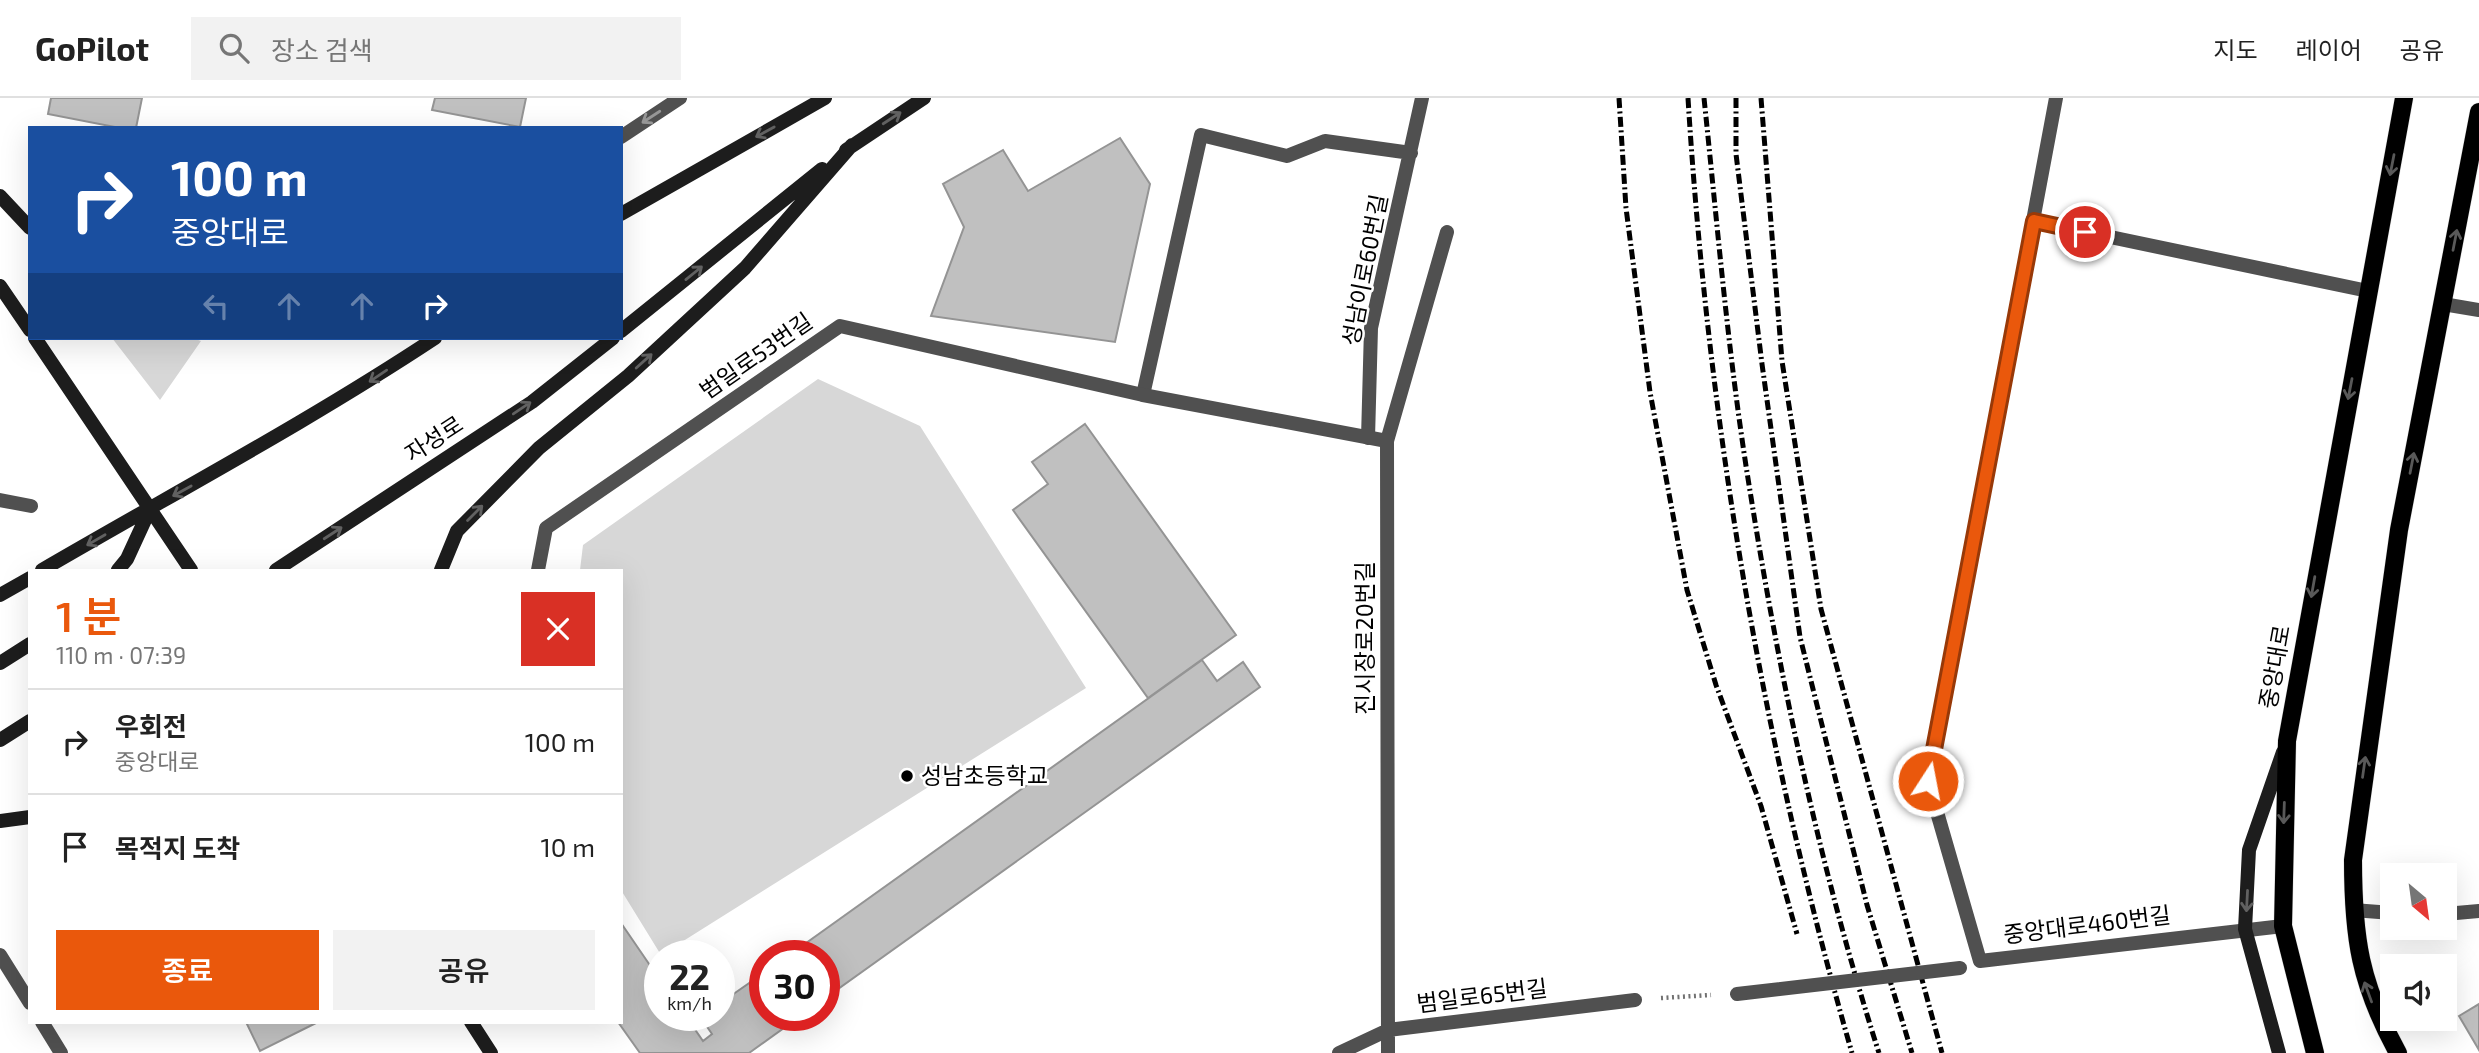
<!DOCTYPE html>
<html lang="ko">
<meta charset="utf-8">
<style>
:root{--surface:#fff;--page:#f2f2f2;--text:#222;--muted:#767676;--line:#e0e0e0;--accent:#ea580c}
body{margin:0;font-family:"Exo 2","Noto Sans KR",sans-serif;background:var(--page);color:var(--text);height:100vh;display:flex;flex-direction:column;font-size:26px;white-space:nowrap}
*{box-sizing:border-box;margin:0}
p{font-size:23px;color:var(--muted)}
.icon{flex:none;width:38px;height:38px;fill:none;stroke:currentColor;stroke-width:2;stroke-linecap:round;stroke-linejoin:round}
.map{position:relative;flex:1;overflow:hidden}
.panel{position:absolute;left:28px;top:471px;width:595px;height:455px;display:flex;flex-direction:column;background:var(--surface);border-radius:0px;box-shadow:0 7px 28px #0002}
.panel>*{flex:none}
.guide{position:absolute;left:28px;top:28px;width:595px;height:214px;border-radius:0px;box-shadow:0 7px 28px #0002;background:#1a4fa0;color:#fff;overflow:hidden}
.needle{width:46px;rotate:151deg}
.fabs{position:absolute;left:2380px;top:765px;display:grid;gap:14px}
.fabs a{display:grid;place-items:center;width:77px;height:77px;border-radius:0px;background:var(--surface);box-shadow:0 7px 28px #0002;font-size:35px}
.speed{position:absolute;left:644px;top:842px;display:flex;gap:14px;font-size:35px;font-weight:700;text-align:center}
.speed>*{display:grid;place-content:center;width:91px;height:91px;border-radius:50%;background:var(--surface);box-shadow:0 7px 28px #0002;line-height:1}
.speed small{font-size:18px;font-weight:400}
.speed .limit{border:10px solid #d22;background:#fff;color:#111}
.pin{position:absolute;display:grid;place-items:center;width:60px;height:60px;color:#fff;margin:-30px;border:4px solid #fff;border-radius:50%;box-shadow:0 2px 7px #0007}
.me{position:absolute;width:77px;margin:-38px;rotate:11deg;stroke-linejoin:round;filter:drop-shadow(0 0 5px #0008)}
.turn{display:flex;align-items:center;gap:24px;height:147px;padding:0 28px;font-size:32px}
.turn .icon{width:91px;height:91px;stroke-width:2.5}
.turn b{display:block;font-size:49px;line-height:60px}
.lanes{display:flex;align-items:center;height:66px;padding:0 28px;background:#0003;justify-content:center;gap:35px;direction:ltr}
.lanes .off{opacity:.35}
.round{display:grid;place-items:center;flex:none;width:74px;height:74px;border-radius:0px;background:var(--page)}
.overview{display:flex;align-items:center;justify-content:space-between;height:119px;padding:0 28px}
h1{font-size:42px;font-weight:600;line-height:52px;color:var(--accent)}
.cta{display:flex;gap:14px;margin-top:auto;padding:14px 28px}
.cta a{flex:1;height:80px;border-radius:0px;background:var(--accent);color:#fff;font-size:28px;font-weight:600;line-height:80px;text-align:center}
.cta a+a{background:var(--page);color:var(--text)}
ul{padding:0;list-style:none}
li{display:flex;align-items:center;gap:21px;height:105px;padding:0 28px;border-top:2px solid var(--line)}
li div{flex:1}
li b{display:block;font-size:26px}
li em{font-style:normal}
header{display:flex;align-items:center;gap:42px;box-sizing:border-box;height:98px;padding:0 35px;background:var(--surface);border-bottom:2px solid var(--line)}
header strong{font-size:33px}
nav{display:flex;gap:38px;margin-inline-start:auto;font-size:24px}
.search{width:490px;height:63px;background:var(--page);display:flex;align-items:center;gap:18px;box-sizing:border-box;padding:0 24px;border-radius:0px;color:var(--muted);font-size:26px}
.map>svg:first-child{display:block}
</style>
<header>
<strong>GoPilot</strong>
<div class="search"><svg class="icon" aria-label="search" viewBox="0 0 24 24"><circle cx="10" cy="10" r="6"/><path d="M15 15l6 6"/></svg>장소 검색</div>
<nav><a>지도</a><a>레이어</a><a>공유</a></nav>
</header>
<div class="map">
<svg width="2479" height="955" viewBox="0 0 2479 955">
<rect width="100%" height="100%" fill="#fff"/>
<path fill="#d7d7d7" d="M112 240H193L201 243 160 302Z
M818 281 920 328 1086 590 661 857 621 792V472H580L583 447Z"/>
<path fill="#c0c0c0" stroke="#949494" stroke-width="2" d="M51 0H142L136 30H120L48 16Z
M435 0H526L520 29 432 12Z
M1120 40 1150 86 1115 244 931 218 964 129 943 86 1003 52 1028 93Z
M1085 326 1236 537 1148 600 1013 412 1048 386 1032 364Z
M1202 562 1217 583 1243 564 1260 589 824 901V858H788Z
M621 825 660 882V917H685L703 943 712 936 699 917H719V900L722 904 765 874V917H802L749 955H640L618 924H621Z
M2479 906V952L2459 918Z
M246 924H318L260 953Z"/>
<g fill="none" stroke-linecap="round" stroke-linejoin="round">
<defs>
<path id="primary" d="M2315 955 2283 828 2287 643 2404 0
M2398 955C2360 886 2353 840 2353 762L2399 432 2479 14"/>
</defs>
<use href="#primary" stroke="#dbdbdb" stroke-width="19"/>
<path stroke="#727272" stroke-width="4.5" stroke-dasharray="2 3.5" stroke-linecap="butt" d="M1661 900 1711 897"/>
<path stroke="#505050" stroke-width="14" d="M621 39 680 0
M1143 297 1201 37 1287 58 1325 43 1411 55
M1368 340 1371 230 1422 0
M1387 343 1447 134"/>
<path stroke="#505050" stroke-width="14" d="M2056 0 1928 683 1980 863 2283 828
M2034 123 2368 193
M2443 206 2479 212
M0 402 31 408
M538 472 546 430 840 228 1143 297 1387 343 1388 955
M2353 812 2392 815
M2445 816 2479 813
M0 857 30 905
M42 924 61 955
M1339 955 1388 932 1635 902"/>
<path stroke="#1d1d1d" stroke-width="14" d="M846 52 924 0
M0 98 30 130
M621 116 825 0
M0 188 30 232
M621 233 822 71
M35 240 191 472
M42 472C174 395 308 324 435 240
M118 472 127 461 150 411
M276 472 532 304 613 240
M441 472 457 433 539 350 628 278 745 170 852 47
M0 497 30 480
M0 565 30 546
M0 642 30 623
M0 723 30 719
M471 924 491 955
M2279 955 2245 831 2249 752 2283 654"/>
<use href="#primary" stroke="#000" stroke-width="18"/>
<path stroke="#000" stroke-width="5" stroke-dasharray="10 3.5 2 3.5" stroke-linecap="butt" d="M1619 0 1626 110 1650 294 1687 492 1716 587 1761 708 1797 836
M1688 0C1708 323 1762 644 1852 955
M1704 0C1718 133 1729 267 1751 399 1781 587 1821 774 1879 955
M1736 0V56L1762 266 1800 539 1867 807 1912 955
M1761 0 1782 263 1821 511 1942 955"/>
<path stroke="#505050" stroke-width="14" d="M1737 896 1960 870"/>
</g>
<defs><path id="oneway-shaft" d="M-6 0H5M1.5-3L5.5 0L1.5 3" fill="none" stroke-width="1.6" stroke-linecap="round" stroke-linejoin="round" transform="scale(1.75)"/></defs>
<use stroke="#969696" href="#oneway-shaft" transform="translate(651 19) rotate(147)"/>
<g stroke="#616161">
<use href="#oneway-shaft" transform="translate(892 20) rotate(-33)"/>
<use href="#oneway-shaft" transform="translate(765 34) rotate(151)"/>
<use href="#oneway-shaft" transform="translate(694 175) rotate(-39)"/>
<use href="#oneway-shaft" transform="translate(644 263) rotate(-42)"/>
<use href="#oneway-shaft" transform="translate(378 278) rotate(146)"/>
<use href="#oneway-shaft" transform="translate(522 310) rotate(-34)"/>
<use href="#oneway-shaft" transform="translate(182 393) rotate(151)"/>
<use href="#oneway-shaft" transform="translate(475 415) rotate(-45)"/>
<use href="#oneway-shaft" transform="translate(333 435) rotate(-33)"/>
<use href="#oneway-shaft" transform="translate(96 442) rotate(150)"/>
<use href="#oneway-shaft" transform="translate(2247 803) rotate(93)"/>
</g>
<g stroke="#595959">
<use href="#oneway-shaft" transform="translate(2392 67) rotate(101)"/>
<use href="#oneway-shaft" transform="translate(2455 142) rotate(-79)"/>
<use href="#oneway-shaft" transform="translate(2350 291) rotate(101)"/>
<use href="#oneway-shaft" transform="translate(2412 365) rotate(-79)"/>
<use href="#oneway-shaft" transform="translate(2313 489) rotate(100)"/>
<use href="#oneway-shaft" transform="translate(2364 669) rotate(-82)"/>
<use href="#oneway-shaft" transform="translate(2284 715) rotate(92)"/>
<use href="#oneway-shaft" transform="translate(2368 894) rotate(-110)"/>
</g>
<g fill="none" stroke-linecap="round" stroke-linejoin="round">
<defs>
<path id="route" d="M1928 683 2034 123 2085 134"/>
</defs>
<use href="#route" stroke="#983908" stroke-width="18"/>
<use href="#route" stroke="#ea580c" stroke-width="12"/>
</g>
<circle fill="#000" stroke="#fff" stroke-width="2.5" cx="907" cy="678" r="7"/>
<g text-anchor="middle" stroke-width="5" stroke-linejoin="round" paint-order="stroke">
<g font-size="23" fill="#000" stroke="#fff">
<text transform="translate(1365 172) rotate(-79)" y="8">성남이로60번길</text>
<text transform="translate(756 258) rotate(-35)" y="8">범일로53번길</text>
<text transform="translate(434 341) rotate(-33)" y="8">자성로</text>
<text transform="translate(1365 540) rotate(-90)" y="8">진시장로20번길</text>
<text transform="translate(2275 569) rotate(-80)" y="8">중앙대로</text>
<text transform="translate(2087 827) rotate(-7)" y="8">중앙대로460번길</text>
<text transform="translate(1482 898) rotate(-7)" y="8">범일로65번길</text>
</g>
<g font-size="23" fill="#000" stroke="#fff" text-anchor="start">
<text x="921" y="686">성남초등학교</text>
</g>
</g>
</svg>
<div class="fabs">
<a><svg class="needle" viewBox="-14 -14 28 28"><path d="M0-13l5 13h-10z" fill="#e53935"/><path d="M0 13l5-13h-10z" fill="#767676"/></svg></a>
<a><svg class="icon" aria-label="sound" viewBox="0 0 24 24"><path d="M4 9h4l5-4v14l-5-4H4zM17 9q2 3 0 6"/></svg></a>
</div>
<div class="speed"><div>22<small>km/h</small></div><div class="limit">30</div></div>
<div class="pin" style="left:2085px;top:134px;background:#d93025"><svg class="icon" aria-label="arrive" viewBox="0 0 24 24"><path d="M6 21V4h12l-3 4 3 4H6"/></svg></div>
<svg class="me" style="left:1928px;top:683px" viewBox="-20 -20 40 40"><circle r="17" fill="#ea580c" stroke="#fff" stroke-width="3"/><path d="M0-11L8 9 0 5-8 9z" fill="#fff"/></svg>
<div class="guide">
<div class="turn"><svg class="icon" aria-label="right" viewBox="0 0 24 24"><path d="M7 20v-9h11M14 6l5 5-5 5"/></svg><div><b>100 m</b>중앙대로</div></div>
<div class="lanes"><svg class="icon off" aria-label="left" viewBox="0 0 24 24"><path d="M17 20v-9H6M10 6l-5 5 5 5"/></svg><svg class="icon off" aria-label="ahead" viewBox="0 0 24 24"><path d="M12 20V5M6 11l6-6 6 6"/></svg><svg class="icon off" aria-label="ahead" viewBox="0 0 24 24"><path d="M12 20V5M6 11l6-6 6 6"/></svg><svg class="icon" aria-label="right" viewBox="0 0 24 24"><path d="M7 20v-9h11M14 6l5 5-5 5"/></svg></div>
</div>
<section class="panel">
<div class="overview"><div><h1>1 분</h1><p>110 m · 07:39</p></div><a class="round" style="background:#d93025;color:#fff"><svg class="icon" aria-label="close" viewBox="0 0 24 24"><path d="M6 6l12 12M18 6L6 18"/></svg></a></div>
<ul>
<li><svg class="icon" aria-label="right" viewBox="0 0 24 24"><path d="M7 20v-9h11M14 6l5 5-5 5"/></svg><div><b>우회전</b><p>중앙대로</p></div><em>100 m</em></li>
<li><svg class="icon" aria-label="arrive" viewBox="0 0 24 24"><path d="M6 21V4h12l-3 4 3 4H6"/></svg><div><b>목적지 도착</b></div><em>10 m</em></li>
</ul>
<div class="cta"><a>종료</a><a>공유</a></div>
</section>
</div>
